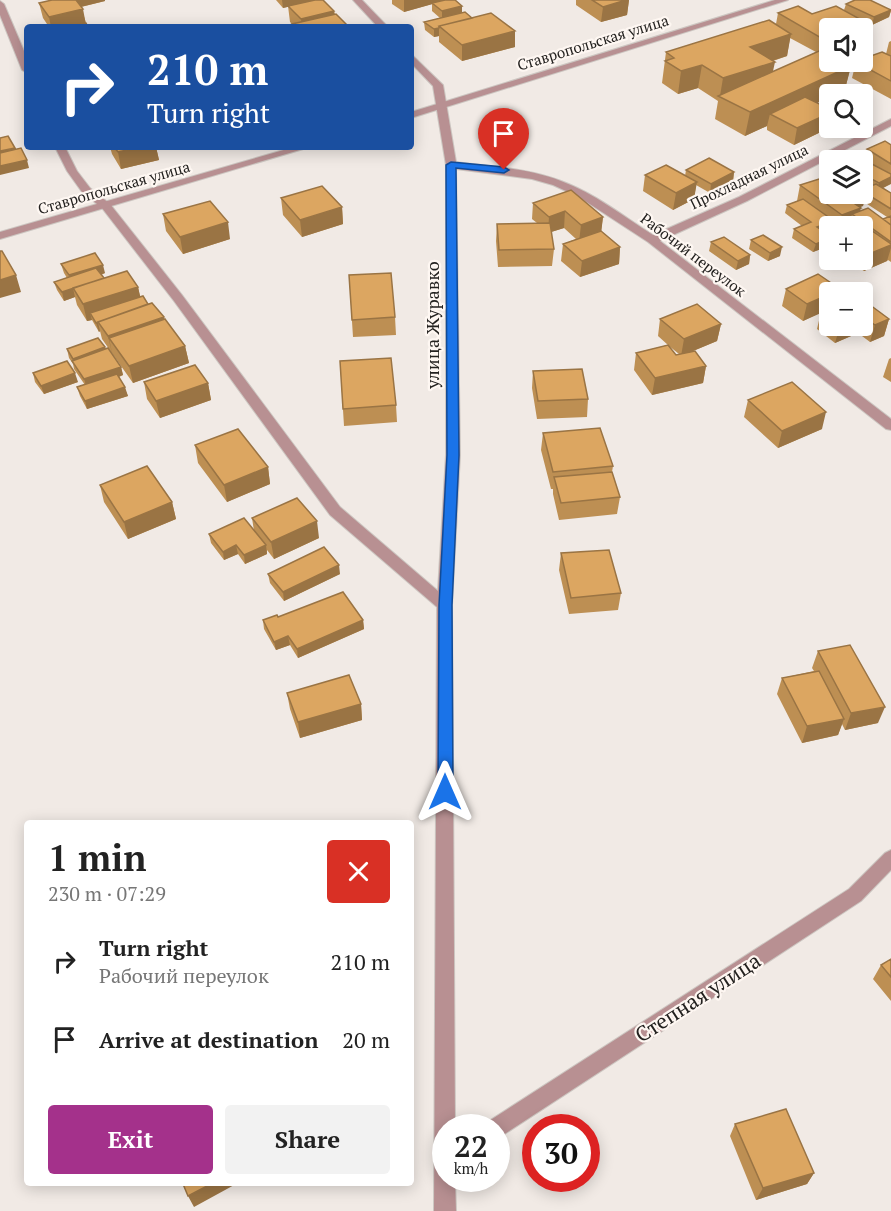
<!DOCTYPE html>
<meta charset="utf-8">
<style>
:root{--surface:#fff;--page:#f2f2f2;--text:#222;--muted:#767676;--accent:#a4318b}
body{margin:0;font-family:"PT Serif",serif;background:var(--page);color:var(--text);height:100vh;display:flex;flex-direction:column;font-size:22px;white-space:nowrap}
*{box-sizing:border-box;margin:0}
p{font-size:20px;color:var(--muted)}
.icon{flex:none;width:33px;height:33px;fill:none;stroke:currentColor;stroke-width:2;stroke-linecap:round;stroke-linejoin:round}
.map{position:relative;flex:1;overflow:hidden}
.details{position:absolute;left:24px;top:820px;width:390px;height:366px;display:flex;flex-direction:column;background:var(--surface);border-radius:6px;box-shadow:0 3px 15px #0003}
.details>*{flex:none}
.hud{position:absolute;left:24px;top:24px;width:390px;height:126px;border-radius:6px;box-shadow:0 3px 15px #0003;background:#1a4fa0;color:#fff;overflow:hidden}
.tools{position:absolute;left:819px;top:18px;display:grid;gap:12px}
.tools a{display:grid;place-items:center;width:54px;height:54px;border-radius:6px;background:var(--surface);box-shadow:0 3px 15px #0003;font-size:30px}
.speed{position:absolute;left:432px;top:1114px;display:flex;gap:12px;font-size:30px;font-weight:700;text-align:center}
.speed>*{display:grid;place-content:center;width:78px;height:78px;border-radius:50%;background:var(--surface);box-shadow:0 3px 15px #0003;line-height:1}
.speed small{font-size:15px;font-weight:400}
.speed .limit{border:9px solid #d22;background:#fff;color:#111}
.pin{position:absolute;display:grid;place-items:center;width:51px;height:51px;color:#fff;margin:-62px -26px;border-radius:50% 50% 50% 0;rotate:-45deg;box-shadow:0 0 6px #0007}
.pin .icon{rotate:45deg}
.me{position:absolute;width:66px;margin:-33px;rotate:0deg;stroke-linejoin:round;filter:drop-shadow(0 0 4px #0008)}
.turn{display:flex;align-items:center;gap:21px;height:126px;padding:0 24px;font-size:27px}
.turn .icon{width:78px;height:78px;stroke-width:2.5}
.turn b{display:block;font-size:42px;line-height:51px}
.round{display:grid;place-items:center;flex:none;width:63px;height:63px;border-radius:6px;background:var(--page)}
.summary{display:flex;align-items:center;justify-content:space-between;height:102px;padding:0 24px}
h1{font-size:36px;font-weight:600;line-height:45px}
.cta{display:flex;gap:12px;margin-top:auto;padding:12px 24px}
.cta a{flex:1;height:69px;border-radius:6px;background:var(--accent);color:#fff;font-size:24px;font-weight:600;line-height:69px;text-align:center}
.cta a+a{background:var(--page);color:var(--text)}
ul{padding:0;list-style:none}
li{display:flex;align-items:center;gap:18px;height:78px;padding:0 24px}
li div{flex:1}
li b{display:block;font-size:22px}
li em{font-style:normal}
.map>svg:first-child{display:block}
</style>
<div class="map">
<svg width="891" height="1211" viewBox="0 0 891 1211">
<rect width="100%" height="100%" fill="#f1eae5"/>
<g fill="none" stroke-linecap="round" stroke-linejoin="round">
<defs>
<path id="minor" d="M353 0H362L388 27H378Z
M0 1 4 4 27 58V73L22 70 0 15Z
M411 54 443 85 456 162C491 167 528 168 561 181 594 193 623 216 653 235L739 197 891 119V126L747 201 660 241 891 419V430L886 429 648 242 579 197 553 185 532 179 456 169 460 455 452 605 455 1128H446V1179H455L456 1211H434L437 607 330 515 174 301 102 208 82 192 67 171 55 147H65L77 171 90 188 110 204 182 295 340 507 438 591 446 455V165L433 86 411 63Z
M891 850V870L861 901 503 1135 496 1138V1128H486L489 1121 849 889 885 853Z"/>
<path id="tertiary" d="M775 0H788L411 118V112Z
M294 147H310L0 239V232Z"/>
</defs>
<use href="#minor" stroke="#ccc6c1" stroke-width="2"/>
<use href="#tertiary" stroke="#ccc6c1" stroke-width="2"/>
<use href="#minor" fill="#b89092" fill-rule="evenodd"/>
<use href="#tertiary" fill="#b89092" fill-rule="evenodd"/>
</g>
<path fill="#bd8f53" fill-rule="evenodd" d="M276 0H323L334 11 335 14 349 27H292V24L290 22 288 6H291L283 8Z
M392 0H455L462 6V12L472 18 515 47 462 61 439 42V36L434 37 425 30 424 22 440 18 432 11V4L404 12 392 4Z
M576 0H629L627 15 601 22 576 5Z
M105 1 81 7 86 23 88 27H49L43 18 39 3Z
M846 4 891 9V11L889 17 872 25 858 18 856 28H830V62L851 66 845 89 834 94H830V97L816 103 829 128 794 145 767 130V126L745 136 715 119 718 101 698 88 678 94 662 83 666 52 776 24 778 13 812 14 844 10ZM790 38 816 52 773 72V61L787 56Z
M891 41V99L852 78 856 62 886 54 889 42Z
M891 145V183L883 188 891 193V262L888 260 887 261 864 271 848 260H862V226H830L824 232 830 236 829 246 813 252 792 238 794 229 802 226 785 213 787 205 797 201 800 185 830 194H862V189L869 187 862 183V165L867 149ZM864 202 887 217 883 219 860 211V207L863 206Z
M110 147H156L159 160 121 169 112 154Z
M686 170 734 172 733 181 710 193 696 185 694 199 673 210 643 191 645 175 685 176Z
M281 198 342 207 343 224 302 237 283 215Z
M533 203 603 217 601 231 620 247 619 264 580 277 561 261 563 244 576 239 564 228 551 232 554 249 552 266 498 267 496 241 497 224 537 223 532 219Z
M163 214 230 239 183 254 166 231Z
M751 240 780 256 768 261 749 249Z
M711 242 750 255 749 264 736 270 709 251Z
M61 264 105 273 101 275 104 279 138 287 140 297 164 317V319L185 346 189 363 133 383 102 339 100 331 99 332 92 320 87 321 77 305 75 297 64 301 57 290 54 282 67 278 64 273Z
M349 275 395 317 396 335 353 337Z
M786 289H840L839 292H830V326H862V299L889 319 884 336 870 342 858 333 835 343 817 329 821 312 803 321 782 306Z
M660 319 721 324 717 341 693 351 706 366 703 383 652 395 634 370 636 353 668 345 658 336ZM669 346 679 354 676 355Z
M105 347V349L121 367 123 375 119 377 128 396 87 409 80 396 77 387 85 385 74 369 73 364 69 358 67 349Z
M891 358V382L883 377 889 359Z
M340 361 396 405 397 422 344 426Z
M533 371 588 399 587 417 537 419 532 388Z
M33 373 78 382 44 394 35 382Z
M144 382 208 383 211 400 160 418 147 399Z
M748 400 822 429 778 448 744 417Z
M543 433 613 466 612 472 620 497 617 514 559 520 553 494V489H551L541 450Z
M195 445 268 467 270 484 227 502 198 463Z
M100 485 172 502 176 519 128 539 104 502Z
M252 518 319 538 274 559 267 550V554L245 564 238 554 224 560 211 543 209 534 254 531Z
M561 553 621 593 618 610 569 614 559 570Z
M268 574H340L284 601 270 583Z
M278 617 363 620 364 629 298 658 290 645 276 650 264 629 263 620Z
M818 651 878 723 845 730 842 724 838 735 802 743 777 694 782 678 814 671 812 668Z
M287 693 361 704 362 720 300 738 290 709Z
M891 959V1001L873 979 881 965Z
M735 1124 814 1173 807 1184 756 1200 730 1136Z"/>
<path fill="#9a7444" d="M66 0H105V1L68 10Z
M282 0H317L283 8Z
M404 0H447L404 12Z
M626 0H629L627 15 601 22 603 7Z
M462 6V13L442 19V11Z
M83 9 86 25 76 27H51L49 17Z
M891 10 889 17 872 25 874 17Z
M334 11 335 26 302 27 301 19Z
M858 18 856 28H834V26Z
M439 28V36L434 37V29Z
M515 31V47L462 61V45Z
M791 34 787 56 746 69 750 47Z
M830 41V56L825 58 828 42Z
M775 62 770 85 720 96 723 78Z
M702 65 698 88 678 94 681 71Z
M851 66 845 89 834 94H830V97L781 119 770 114 767 126 745 136 750 112Z
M830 113 829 128 794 145 797 128Z
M140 147H156L159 160 121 169 118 152Z
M15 148 17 156 0 160V151Z
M27 160 29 168 0 175V166Z
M734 172 733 181 710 193 711 184Z
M891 177V184L877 191 879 183Z
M697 182 694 199 673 210 676 193Z
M865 197 863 206 844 213 847 204Z
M342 207 343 224 302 237 300 220Z
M861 208 858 218 852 214 849 226H839L842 215Z
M565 211 564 228 548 233 549 217Z
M603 217 601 234 579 242 581 225Z
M834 221 832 226H830V230L814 236 817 227Z
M228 222 230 239 183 254 180 237Z
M830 238 829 246 813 252 816 244Z
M891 245V248L887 261 864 271 869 254Z
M620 247 619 264 580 277 582 261Z
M782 247 780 256 768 261 770 253Z
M750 255 749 264 736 270 738 261Z
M103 265 105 273 72 284 69 275Z
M16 275 21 292 0 298V280Z
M138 287 142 304 90 313 92 320 87 321 83 304Z
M73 288 75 297 64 301 62 292Z
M830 294V309L803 321 807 304Z
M164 317 167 334 109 338 112 353 108 336Z
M889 319 884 336 870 342 875 325Z
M98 322 100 331 99 332 96 323Z
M721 324 717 341 681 356 684 339Z
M840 326H860L858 333 835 343Z
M185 346 189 363 133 383 129 366Z
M105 347 107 356 75 365 73 359Z
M706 366 703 383 652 395 655 378Z
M121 367 123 375 87 388 84 379Z
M75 373 78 382 44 394 41 386Z
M208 383 211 400 160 418 156 401Z
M125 387 128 396 87 409 85 401Z
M826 412 822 429 778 448 782 431Z
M268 467 270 484 227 502 224 485Z
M172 502 176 519 128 539 124 522Z
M317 521 319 538 274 559 271 542Z
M236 545 238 554 224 560 223 552Z
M266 545 267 554 245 564 244 555Z
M339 565 340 574 284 601 283 592Z
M363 620 364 629 298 658 297 649Z
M288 636 290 645 276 650 274 642Z
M361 704 362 720 300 738 298 722Z
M885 707 878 723 845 730 851 713Z
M844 719 838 735 802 743 807 726Z
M814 1173 807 1184 756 1200 763 1188Z
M211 1184H236L194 1207 188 1196Z"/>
<path fill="#dca661" stroke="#9a7444" stroke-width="1.5" d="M52 0H76L83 9 49 17 39 3Z
M315 0H323L334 11 301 19 288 6Z
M445 0H455L462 6 442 11 432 3Z
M592 0H626L603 7Z
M855 0H870L891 10 874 17 846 4Z
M798 6 812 14 836 6 858 18 834 26 838 28H830V41L828 42 778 13Z
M465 12 472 18 439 26V28L434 29 424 22Z
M491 13 515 31 462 45 439 26Z
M336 14 349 27H295L292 24Z
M769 20 791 34 750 47 775 62 723 78 702 65 681 71 665 61 674 58 666 52Z
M86 23 88 27H64Z
M819 51 830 56V62H841L851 66 750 112 718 96Z
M882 52 891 56V81L856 62H862V59Z
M805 97 830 109V113L797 128 770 114Z
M8 136 15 148 0 151V138Z
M885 141 891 145V164L867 149Z
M114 147H140L118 152Z
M21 148 27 160 0 166V153Z
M709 158 734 172 711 184 686 170Z
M868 162 891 174V177L879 183 862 174V165Z
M666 165 697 182 676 193 645 175Z
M819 179 830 186V194H840L861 208 842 215 800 185Z
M876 184 891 193V209L862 191V189Z
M322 186 342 207 300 220 281 198Z
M571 190 603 217 581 225 565 211 549 217 533 203Z
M840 194H859L865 197 853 202Z
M803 199 834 221 817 227 830 236V238L816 244 794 229 811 222 787 205Z
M210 201 228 222 180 237 163 214Z
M868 208 891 225V242L852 214Z
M891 216V225L883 219Z
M859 222 891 244V245L869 254 862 250V226H848Z
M550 223 554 249 499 250 497 224Z
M601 231 620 247 582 261 563 244Z
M763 235 782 247 770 253 751 240Z
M724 237 750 255 738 261 711 242Z
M0 251H2L16 275 0 280Z
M95 253 103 265 69 275 61 264Z
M96 268 104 278 62 292 54 282Z
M127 271 138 287 83 304 73 288Z
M391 273 395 317 352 320 349 275Z
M818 274 840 289 832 292H830V294L807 304 786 289Z
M143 296 148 304 98 322 96 323 90 313Z
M862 299 889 319 875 325 862 316Z
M152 303 164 317 108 336 98 322Z
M697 304 721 324 684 339 660 319Z
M830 309V318L821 312Z
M165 319 185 346 129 366 109 338Z
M98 338 105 347 73 359 67 349Z
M668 345 676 355 695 351 706 366 655 378 636 353Z
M108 348 121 367 84 379 72 361Z
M391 358 396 405 343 409 340 361Z
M67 361 75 373 41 386 33 373Z
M195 365 208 383 156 401 144 382Z
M582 369 588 399 538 401 533 371Z
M117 374 125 387 85 401 77 387Z
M792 382 826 412 782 431 748 400Z
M600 428 613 466 553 472 543 433Z
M238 429 268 467 224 485 195 445Z
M147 466 172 502 124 522 100 485Z
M612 472 620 497 561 503 554 477Z
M297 498 317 521 271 542 252 518Z
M244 518 266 545 244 555 236 545 223 552 209 534Z
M324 547 339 565 283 592 268 574Z
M609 550 621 593 571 598 561 553Z
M343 592 363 620 297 649 288 636 274 642 263 620 277 615 278 617Z
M850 645 885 707 851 713 818 651Z
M819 671 844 719 807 726 782 678Z
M349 675 361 704 298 722 287 693Z
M891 959V977L881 965Z
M786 1109 814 1173 763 1188 735 1124Z
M183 1184H211L188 1196Z"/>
<path fill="#1a73e8" stroke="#114b97" stroke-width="1.5" d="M451 162 504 167 509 170 504 173 456 168 459 455 452 605 453 792 451 797 445 799 440 797 438 792 439 605 447 455 446 165Z"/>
<g text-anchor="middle" stroke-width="4.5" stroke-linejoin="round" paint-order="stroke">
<g font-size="15" fill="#23211f" stroke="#fef7f2">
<text transform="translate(593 43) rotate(-17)" y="5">Ставропольская улица</text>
<text transform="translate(749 177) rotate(-26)" y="5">Прохладная улица</text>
<text transform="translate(114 188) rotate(-16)" y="5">Ставропольская улица</text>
<text transform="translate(693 255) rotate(37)" y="5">Рабочий переулок</text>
</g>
<g font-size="18" fill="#23211f" stroke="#fef7f2">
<text transform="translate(433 325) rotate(-90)" y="6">улица Журавко</text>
</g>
<g font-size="21" fill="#23211f" stroke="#fef7f2">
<text transform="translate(698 998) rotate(-33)" y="7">Степная улица</text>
</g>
</g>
</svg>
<div class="tools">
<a><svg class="icon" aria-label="sound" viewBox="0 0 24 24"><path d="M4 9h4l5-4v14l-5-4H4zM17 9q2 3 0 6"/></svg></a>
<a><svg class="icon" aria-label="search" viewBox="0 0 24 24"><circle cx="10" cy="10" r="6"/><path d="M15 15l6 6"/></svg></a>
<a><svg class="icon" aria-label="layers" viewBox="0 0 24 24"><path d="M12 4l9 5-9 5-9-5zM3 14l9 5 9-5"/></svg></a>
<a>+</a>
<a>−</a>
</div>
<div class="speed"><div>22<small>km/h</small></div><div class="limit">30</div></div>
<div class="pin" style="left:504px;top:170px;background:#d93025"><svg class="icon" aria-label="arrive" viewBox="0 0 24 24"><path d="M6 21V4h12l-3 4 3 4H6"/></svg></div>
<svg class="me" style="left:445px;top:792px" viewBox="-20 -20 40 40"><path d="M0-17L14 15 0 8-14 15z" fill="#1a73e8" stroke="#fff" stroke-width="4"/></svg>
<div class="hud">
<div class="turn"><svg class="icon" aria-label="right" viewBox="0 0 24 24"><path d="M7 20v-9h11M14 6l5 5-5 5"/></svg><div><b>210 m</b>Turn right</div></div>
</div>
<section class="details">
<div class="summary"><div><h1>1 min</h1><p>230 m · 07:29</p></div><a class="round" style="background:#d93025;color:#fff"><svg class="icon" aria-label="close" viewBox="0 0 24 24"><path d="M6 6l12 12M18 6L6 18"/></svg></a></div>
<ul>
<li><svg class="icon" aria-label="right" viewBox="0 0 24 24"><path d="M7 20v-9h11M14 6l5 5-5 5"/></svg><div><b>Turn right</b><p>Рабочий переулок</p></div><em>210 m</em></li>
<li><svg class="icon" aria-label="arrive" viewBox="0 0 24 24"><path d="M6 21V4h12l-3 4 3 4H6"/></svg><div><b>Arrive at destination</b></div><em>20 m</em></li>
</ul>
<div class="cta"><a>Exit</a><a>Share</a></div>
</section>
</div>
